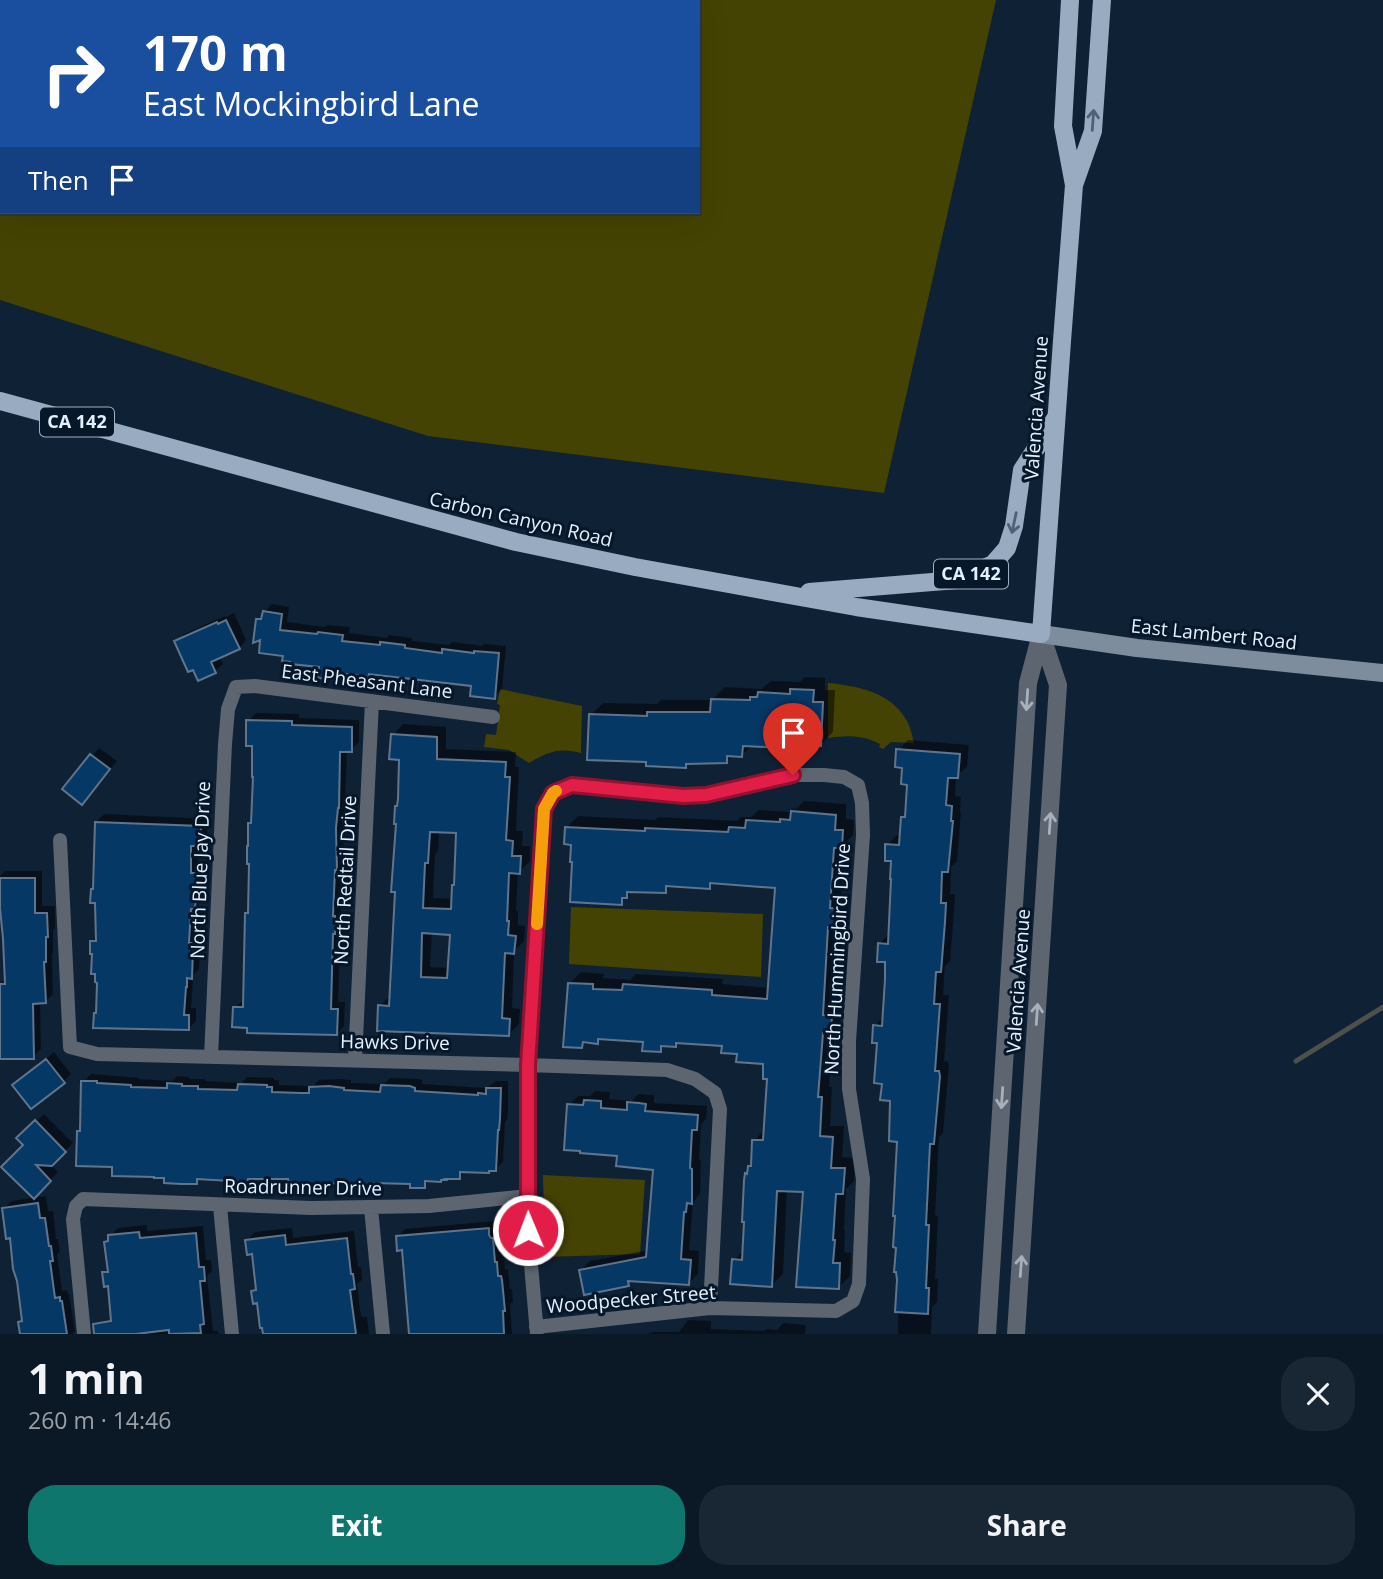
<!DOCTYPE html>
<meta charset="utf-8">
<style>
:root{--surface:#0b1927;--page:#192633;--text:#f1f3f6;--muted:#9aa0a7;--line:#2b3844;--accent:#0f766e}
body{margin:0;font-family:"Open Sans",sans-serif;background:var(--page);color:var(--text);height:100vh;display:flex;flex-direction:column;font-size:26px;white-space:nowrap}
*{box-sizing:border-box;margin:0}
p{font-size:23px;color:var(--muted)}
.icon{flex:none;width:38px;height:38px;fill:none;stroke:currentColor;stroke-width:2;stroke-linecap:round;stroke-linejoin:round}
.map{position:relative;height:1334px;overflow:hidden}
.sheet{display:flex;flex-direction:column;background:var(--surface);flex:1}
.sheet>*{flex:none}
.banner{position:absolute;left:0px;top:0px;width:700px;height:214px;box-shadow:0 7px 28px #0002,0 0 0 2px var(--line);background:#1a4fa0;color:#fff;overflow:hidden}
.pin{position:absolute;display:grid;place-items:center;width:60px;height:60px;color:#fff;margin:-72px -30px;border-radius:50% 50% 50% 0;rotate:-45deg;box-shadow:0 0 7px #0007}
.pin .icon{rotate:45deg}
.me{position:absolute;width:77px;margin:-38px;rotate:359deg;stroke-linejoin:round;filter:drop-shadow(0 0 5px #0008)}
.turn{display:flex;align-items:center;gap:24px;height:147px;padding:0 28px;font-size:32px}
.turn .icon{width:91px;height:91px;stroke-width:2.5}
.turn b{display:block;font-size:49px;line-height:60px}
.then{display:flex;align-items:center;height:66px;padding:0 28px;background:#0003;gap:14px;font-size:26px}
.round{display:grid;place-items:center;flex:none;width:74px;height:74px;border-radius:28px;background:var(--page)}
.headline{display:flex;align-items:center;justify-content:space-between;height:119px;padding:0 28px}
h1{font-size:42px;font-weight:700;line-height:52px}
.action{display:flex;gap:14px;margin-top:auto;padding:14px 28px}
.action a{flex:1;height:80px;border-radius:28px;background:var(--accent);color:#fff;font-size:28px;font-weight:700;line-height:80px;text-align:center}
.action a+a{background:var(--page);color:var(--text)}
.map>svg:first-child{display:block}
</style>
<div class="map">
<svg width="1383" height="1334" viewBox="0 0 1383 1334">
<rect width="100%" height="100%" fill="#0f2134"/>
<path fill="#454303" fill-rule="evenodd" d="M0 0H996L884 493 428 436 0 300ZM2 2H698V212H2Z
M828 683C858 686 891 692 907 721 911 728 912 736 914 743L891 742 883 749 879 747 880 744C863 735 846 735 828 738Z
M500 689 582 706 581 753C560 747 547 752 529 763L509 750 484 747 486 734 496 735 500 705 497 704Z
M571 907 763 914 761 977 569 964Z
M543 1175 645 1180 640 1254 545 1257Z"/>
<path fill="#0007" fill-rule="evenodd" d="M272 604 289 607 287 622 325 627 327 625 350 627 349 633 387 638 389 635 412 638V641L449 645 452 642 482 646 484 644 506 646 502 689 494 697 473 684 371 673 368 675 343 672 337 678 321 665 285 655 263 637 257 620Z
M234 613 246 640 239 648 219 656 223 664 215 671 176 642 184 634 225 616 226 617Z
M804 677 825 678V690H835L833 732 820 745H812L804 752 790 747 752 745 742 755H733L726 762H689L685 766 648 761 591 715 603 703 657 704 661 700H712L725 687 761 689 771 681 800 682Z
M256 713 299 714V718L359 720V742L351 750H347L338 1002H345L344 1026 337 1034 249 1026 235 1008 243 1000H245L247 913 249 911 250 824 253 821 254 745 248 721Z
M403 724 446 727V749L516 752 515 767H519L516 831H523L522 846H530V861L518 873 516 911H518V925L525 926 524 941 514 951 512 1008 520 1009 519 1024 509 1034 380 1006 391 995 398 822 397 806 399 804 401 758 393 735ZM439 831H458L456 884 453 899 433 898 435 854 438 851ZM432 932 452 933 449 968 430 967Z
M908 740 969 745 967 767 956 776 955 796 961 797 960 812H961L957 861 951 867 950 894H955L954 912 950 961 945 966 943 995H949L944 1061 948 1062 949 1065 943 1133 939 1137 935 1215 938 1216 935 1279H938L937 1302 932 1307 931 1334H898L899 1140 892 1099 883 1082 878 1041 875 1026 884 1016 887 961 879 944 889 934 892 860 887 845 897 835 901 836 903 818 907 813 909 783 898 750Z
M99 748 117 761 82 803 65 789Z
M804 801 846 804V819L854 820 853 835 844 844 841 898 849 899 848 914 838 924 833 1004 843 1005 841 1020 833 1028 829 1087H832L830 1126H844L842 1157 855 1158 854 1181 846 1189 844 1230H845L844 1252 851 1253 850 1276 839 1287 805 1190 787 1189 783 1274 771 1286 734 1260 744 1250 750 1167 752 1164 754 1141 765 1129 769 1078 765 1063 739 1053 724 1045 679 1042 676 1045 666 1044 660 1050 645 1040 601 1038 597 1042 587 1041 581 1047 570 983 581 972 604 974 603 978 630 980 636 974 723 979 722 984 770 988 776 886 714 882 709 887 671 885 665 891 632 892 621 903 572 843 566 828 578 816 655 820 658 817 737 821 741 817H751L759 810 789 812 793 808 796 809Z
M104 814 208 819 207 836 198 844V866H203L205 878 202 899 198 904 197 936H200V939L199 969 194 974 193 979 191 1008H196V1021L188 1029 99 981 92 941 97 936 96 902 92 890 95 887 96 822Z
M5 871H42V906H55V928L53 930V953L52 954 53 994 45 1002H40L41 1049 33 1057H0V985L6 978 2 907H0V876Z
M54 1052 71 1074 63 1082 14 1085Z
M91 1074 139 1078V1079L172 1081 177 1076 189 1077V1079H205V1081L242 1083 247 1077 274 1078V1080H279V1085L309 1086H313L319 1080 338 1079 351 1080V1083L384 1084 390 1078 419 1079 422 1080V1084L486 1088 490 1086 496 1081H508V1110L507 1120 505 1122 503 1162 495 1170H467L459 1178 431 1179 424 1186 411 1183 378 1182 373 1187 361 1183 322 1181 317 1187 290 1178 250 1177 248 1180 201 1178 196 1182 166 1177 81 1130 83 1082Z
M595 1091 610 1092 609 1099 632 1101 638 1094 649 1095H654V1103L707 1106 706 1119 701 1124 699 1160H701L700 1193 693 1203 689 1250 699 1251 698 1274 689 1283 633 1279 628 1284 581 1270 590 1261 649 1250 655 1169 619 1154 569 1105 578 1096H590Z
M44 1114 73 1143 51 1165 58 1172 33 1197 25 1145 19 1138Z
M46 1196 48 1211H53L56 1239H58L60 1252 57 1254 62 1291 67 1290 68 1294H69L75 1332 72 1334H22L20 1322 23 1319 11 1236 4 1208 12 1201Z
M496 1221 497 1226 499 1231H500L502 1255H504L505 1269H508L510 1289H512L513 1302 510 1304 512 1334H408L404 1248 397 1237 405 1229Z
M147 1225V1231L203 1226 206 1260H211L212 1271 207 1276 213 1331H218V1334H110L109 1323 113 1319 110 1284 104 1273 109 1267 106 1242 110 1239V1236L118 1228Z
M292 1228 293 1238 354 1231 358 1267H361L362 1280 357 1284 360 1310 362 1317H367L369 1334H264L259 1301 253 1291 257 1286 253 1253 247 1240 255 1232Z
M688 1320 711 1321V1329L764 1331 766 1329 777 1330 783 1323 806 1325 805 1334H647L653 1332H679Z"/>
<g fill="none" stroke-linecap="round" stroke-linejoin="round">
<path stroke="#4e504c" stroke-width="5" d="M1296 1061 1383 1007"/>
</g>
<path fill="#063866" stroke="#60758d" stroke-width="2" fill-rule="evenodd" d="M263 611 282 614 280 630 317 634 318 632 343 635 342 641 380 645V642L405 645V648L442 653V649L474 653V651L499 653 495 699 470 696 471 686 369 674V677L338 673V680L318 678 319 667 290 664V662L282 661 283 656 259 653 260 640 253 643 256 619H261Z
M226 620 240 649 211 662 216 673 198 681 193 670 188 672 174 641 217 622 218 624Z
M790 689 814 690 813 702H823L821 746H805V754L788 753V748L743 746 742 757 727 756V763L686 764V768L646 766V762L587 760 589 714 647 716V712H710L711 699 750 700V697H757L758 692 790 694Z
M246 720 292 721V725L352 727V752H340L339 808H338L336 828 337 870H335L333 916H335V934H333L331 1009H338L337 1035 247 1033V1028L232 1027 233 1007H243L245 913H248L249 864H247V846H248V823H251L253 777H252V746H246Z
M391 734 437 737V759L506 762 505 777H510L506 840 513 841 512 856H521L520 874 509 873 507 921H509L508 935 516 936 514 954 505 953 502 1018 510 1019 509 1036 377 1031 378 1005 389 1006 395 892H391L396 824H394L395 806H397L398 799 399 760 389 759ZM430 832 456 833 454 885H452L451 909 423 908 425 863H428ZM422 933 450 935 447 978 421 977Z
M896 749 960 754 958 778H948L946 805 952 806 951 821H953L948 872H942L941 903H946L945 922 941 972H936L934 1004H940L935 1071H939L940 1076 934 1144H930L926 1225H929L926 1288H929L928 1314 895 1312 897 1280 896 1272H894L896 1248 893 1247 895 1216H893L897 1142 889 1141 890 1101 880 1100 882 1084 874 1083 877 1043H872L873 1025 882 1026 885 979V962H877L878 943 888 944 891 879H890L891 861H885V844L899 845 901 817H905L907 785 901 784 902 768 895 767Z
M90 754 110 769 82 805 62 789Z
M791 811 836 815 835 830H843L842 848H834L830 908 839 909 837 927H828L823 1015 832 1016 831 1033H823L818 1097H822L820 1136 833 1137 831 1168H845L843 1194H836L833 1240H835L833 1263H840L839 1289 796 1287 803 1192 777 1191 772 1287 730 1284 732 1259 742 1260 744 1222H742L744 1180 745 1173 747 1174 748 1166H751L752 1140H763L767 1079H763V1064L736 1062 737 1054 721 1053 722 1046 676 1043V1047L661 1046V1052L642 1051 643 1042 598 1039V1044L583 1042 582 1048 563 1047 568 983 593 984V989L622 990 623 984 712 990V995L767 999 775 888 710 883V889L666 886V893L627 892V898H622V905L570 902 572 862H570L571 845 564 844 565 827 645 831V828L728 832 729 827 745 828 746 820 780 822V819L790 820Z
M95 822 201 826 200 846H191V873H196L195 878H198L197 887 195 909H191L189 943H193V948L192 979 187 978V987H186L184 1015H189V1030L93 1028 94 1013H96L97 983 95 982V974H91L92 954H90V941H96L95 903H90L91 889H93Z
M0 878H35V913H47L48 937H46V962H44L46 1003 33 1004 34 1059H0V984H5L3 939 0 908Z
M46 1059 65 1083 31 1109 12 1085Z
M81 1081H97V1083L131 1085V1087L167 1088V1083L182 1084V1086H198V1089L237 1090 238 1084 267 1085V1087H272V1092L301 1093H309V1087L329 1086 344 1088V1090L380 1092 381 1085 410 1086 415 1088V1091L478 1095V1093L486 1094V1088H501L500 1119 499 1130H498L496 1171H489V1173L460 1172V1179H445L446 1180H441V1182L425 1181V1188H410V1184L373 1183V1188H359V1184L318 1183V1188H303V1184L288 1181V1179H248V1182L197 1179V1184H181L164 1183V1178H154V1177L112 1176V1167L76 1166 77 1131H80Z
M584 1100 601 1101V1108L627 1110V1102L639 1103 646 1104 645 1111 698 1115 697 1130H692L690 1168 692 1169V1204L687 1203 686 1212H684L681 1259 691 1260 689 1285 628 1281 629 1286 584 1295 579 1270 646 1257 653 1170 616 1166 617 1156 580 1153V1151L564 1150 567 1104 583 1105Z
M35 1120 66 1152 52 1166 36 1165 51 1181 34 1199 1 1167 23 1145 16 1138Z
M38 1203 40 1218H45L49 1246H51L53 1261H50L55 1298 60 1297V1301H62L67 1334H20L18 1322 22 1321 17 1281 13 1269 10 1238 6 1239 2 1208Z
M489 1228V1235L491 1238H493L495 1262H497L498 1276H501L502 1280 505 1311H503L504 1334H409L402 1250 397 1251 396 1236Z
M139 1232 140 1238 196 1233 199 1267H204L205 1281H200L204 1324 200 1325 201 1333 169 1334V1330L136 1334H94L93 1324 111 1321 108 1286 104 1287 102 1272H108L104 1242 108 1241V1235Z
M285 1235 286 1245 347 1238 351 1274H353L355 1289 350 1290 356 1334H263L262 1328H260L257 1303 253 1304 251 1291 256 1290 252 1254 247 1255 245 1240Z"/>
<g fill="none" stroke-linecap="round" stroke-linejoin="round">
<path stroke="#5c6570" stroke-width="14" d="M60 840 70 1047 97 1054 528 1065 667 1070 695 1079 715 1093 720 1109 710 1308
M211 1057 225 744 228 709 236 687 255 686 493 717
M355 1060 372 701
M220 1206 232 1334
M371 1208 383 1334
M536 1327 710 1308 836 1311 853 1301 859 1284 863 1179 849 1089V1041L863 835 862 803 858 785 844 777 824 775H793L706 795 683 796 571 785 553 793 544 809 528 1065V1230L537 1334
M84 1334 73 1219 76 1206 83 1199 311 1208 429 1206 528 1196"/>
<path stroke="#5c6570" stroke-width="18" d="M987 1334 1028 683 1041 634
M1016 1334 1058 685 1041 634"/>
<path stroke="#7e8d9d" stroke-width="18" d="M1041 634 1137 648 1383 673"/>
<path stroke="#98abc1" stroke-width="18" d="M1070 0 1063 126 1074 185
M0 401 516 542 635 567 856 607 1041 634 1062 341 1074 185 1093 131 1102 0
M809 592 957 580 993 564 1007 548 1014 526 1022 470 1055 419"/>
</g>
<defs><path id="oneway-shaft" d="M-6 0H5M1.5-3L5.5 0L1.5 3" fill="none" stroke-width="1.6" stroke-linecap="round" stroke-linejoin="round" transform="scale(1.75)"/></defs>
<g stroke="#4f6176">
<use href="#oneway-shaft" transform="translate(1093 120) rotate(-86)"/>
<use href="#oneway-shaft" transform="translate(1014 523) rotate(102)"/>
</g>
<g stroke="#a7b1be">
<use href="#oneway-shaft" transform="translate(1027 700) rotate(94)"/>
<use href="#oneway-shaft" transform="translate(1050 823) rotate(-86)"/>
<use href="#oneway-shaft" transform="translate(1037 1014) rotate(-86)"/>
<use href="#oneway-shaft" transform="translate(1002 1098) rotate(94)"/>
<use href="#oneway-shaft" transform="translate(1021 1266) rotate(-86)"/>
</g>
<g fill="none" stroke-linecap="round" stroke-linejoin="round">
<defs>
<path id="route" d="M528 1230V1065L544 809 553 793 572 785 683 796 706 795 793 775"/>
</defs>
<use href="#route" stroke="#92132f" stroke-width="18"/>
<use href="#route" stroke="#e11d48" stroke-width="12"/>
<path stroke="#f59e0b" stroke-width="12" d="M537 924 544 809 553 793 556 791"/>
</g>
<g text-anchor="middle" stroke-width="6" stroke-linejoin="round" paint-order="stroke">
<g fill="#06172a" stroke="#a2afbe" stroke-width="2">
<rect x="40" y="407.5" width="74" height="29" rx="5"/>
<rect x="934" y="559.5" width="74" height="29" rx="5"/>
</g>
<g font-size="18" font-weight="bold" fill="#e5f0fe">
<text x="77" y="428">CA 142</text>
<text x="971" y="580">CA 142</text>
</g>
<g font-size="19" fill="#e5f0fe" stroke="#06172a">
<text transform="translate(1036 408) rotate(-86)" y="7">Valencia Avenue</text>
<text transform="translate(521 519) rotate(13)" y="7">Carbon Canyon Road</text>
<text transform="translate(1214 634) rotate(6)" y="7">East Lambert Road</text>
<text transform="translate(367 681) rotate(7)" y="7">East Pheasant Lane</text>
<text transform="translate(200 870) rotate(-88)" y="7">North Blue Jay Drive</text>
<text transform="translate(345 880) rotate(-87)" y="7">North Redtail Drive</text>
<text transform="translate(837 959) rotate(-87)" y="7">North Hummingbird Drive</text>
<text transform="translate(1018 981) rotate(-86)" y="7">Valencia Avenue</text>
<text transform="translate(395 1042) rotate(1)" y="7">Hawks Drive</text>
<text transform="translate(303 1187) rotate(1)" y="7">Roadrunner Drive</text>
<text transform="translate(631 1299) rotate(-5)" y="7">Woodpecker Street</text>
</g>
</g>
</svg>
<div class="pin" style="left:793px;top:775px;background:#d93025"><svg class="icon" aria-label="arrive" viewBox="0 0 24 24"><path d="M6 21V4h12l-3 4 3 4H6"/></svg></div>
<svg class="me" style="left:528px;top:1230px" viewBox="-20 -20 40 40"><circle r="17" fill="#e11d48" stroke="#fff" stroke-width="3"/><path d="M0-11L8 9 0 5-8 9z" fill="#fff"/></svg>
<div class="banner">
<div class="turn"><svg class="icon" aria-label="right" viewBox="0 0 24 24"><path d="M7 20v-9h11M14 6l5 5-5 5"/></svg><div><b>170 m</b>East Mockingbird Lane</div></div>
<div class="then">Then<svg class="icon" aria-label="arrive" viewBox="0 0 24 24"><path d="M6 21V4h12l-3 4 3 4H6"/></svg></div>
</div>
</div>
<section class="sheet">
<div class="headline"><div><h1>1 min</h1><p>260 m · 14:46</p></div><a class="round"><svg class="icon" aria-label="close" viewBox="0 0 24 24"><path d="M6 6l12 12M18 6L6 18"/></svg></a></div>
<div class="action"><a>Exit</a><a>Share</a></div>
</section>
